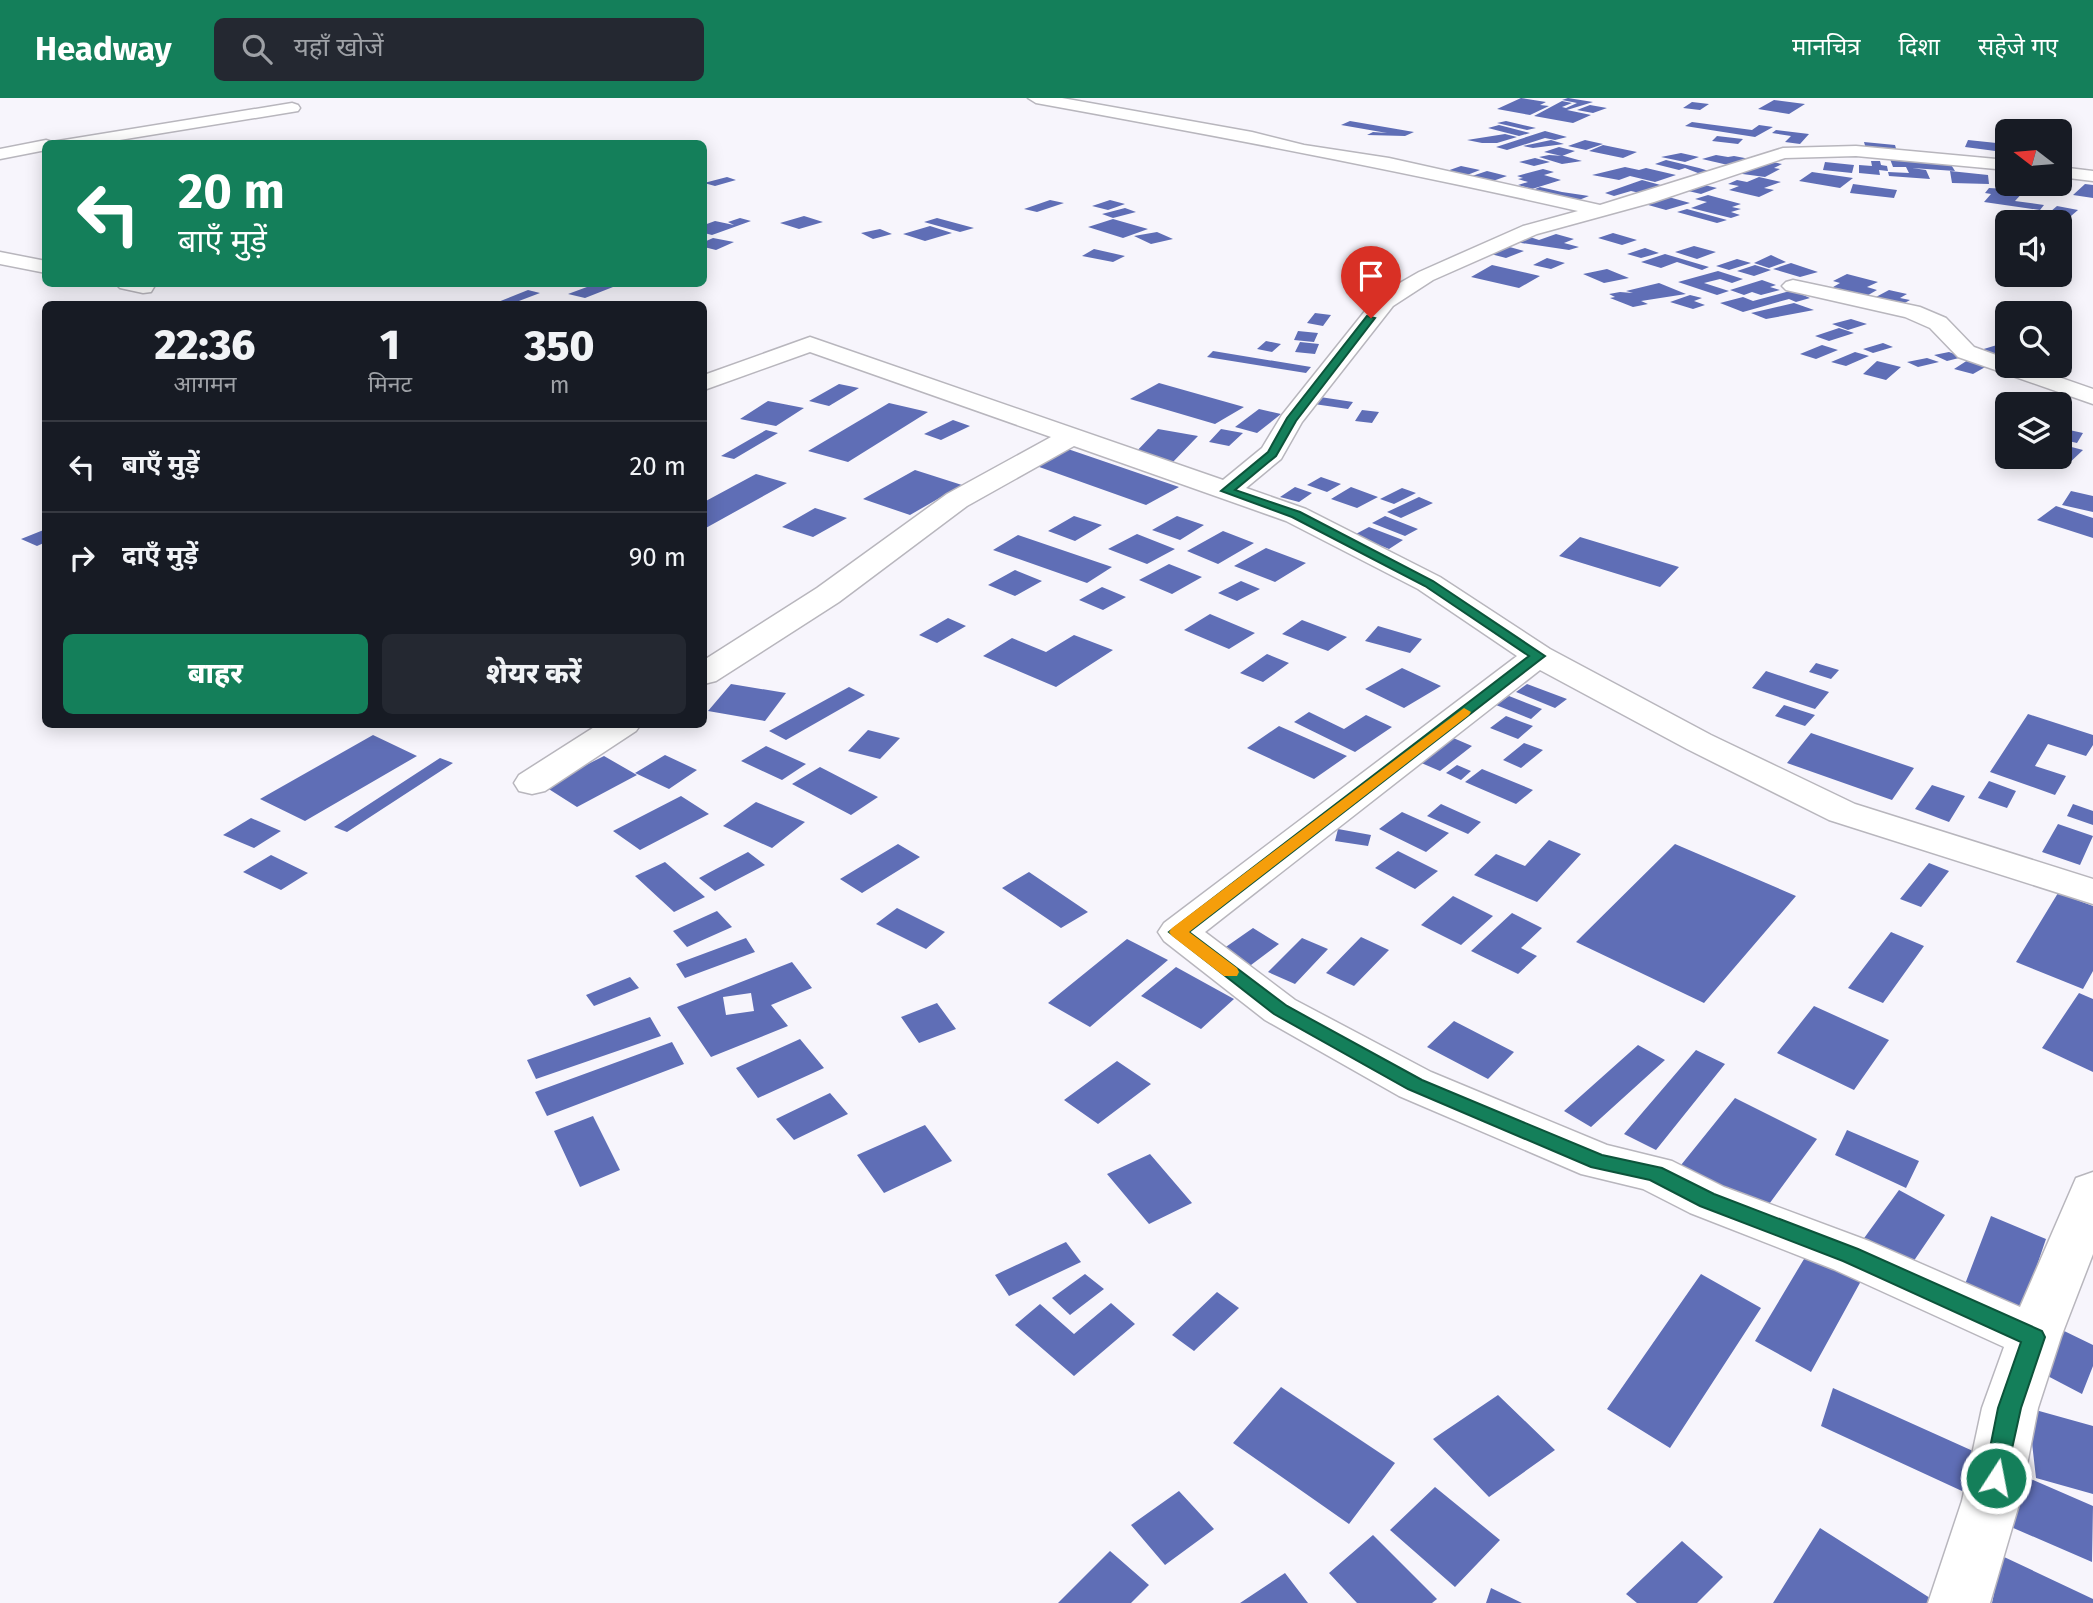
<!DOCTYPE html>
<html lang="hi">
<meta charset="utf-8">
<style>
:root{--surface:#171b24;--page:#242831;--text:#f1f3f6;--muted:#9ea1a6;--line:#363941;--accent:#147f5a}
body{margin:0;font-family:"Fira Sans","Noto Sans Devanagari",sans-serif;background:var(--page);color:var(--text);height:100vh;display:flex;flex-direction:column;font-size:26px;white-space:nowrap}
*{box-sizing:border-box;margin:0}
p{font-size:23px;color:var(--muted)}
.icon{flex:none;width:38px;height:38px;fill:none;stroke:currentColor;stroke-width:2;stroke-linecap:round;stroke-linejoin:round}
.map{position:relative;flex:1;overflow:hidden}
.details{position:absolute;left:42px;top:203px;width:665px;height:427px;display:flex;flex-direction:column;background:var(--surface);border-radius:10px;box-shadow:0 4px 18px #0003}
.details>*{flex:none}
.banner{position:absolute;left:42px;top:42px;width:665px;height:147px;border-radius:10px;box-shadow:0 4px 18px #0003;background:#147f5a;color:#fff;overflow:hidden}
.needle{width:46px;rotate:286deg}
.tools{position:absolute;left:1995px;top:21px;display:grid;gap:14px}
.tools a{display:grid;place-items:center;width:77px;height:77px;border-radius:10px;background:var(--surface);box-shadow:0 4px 18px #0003;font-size:35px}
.pin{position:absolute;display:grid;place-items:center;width:60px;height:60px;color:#fff;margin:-72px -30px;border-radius:50% 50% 50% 0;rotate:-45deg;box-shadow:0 0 7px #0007}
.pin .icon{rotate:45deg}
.me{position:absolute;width:77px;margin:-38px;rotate:11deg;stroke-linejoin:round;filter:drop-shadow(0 0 5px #0008)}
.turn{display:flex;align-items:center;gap:24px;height:147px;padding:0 21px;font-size:32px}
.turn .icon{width:91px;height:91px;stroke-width:2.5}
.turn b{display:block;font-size:49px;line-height:60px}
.eta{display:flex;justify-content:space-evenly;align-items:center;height:119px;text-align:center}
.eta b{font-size:42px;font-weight:800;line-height:49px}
.button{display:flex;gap:14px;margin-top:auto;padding:14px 21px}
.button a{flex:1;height:80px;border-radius:10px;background:var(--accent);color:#fff;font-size:28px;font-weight:800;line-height:80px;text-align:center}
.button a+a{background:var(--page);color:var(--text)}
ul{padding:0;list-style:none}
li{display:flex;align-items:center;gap:21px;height:91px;padding:0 21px;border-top:2px solid var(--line)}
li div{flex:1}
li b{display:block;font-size:26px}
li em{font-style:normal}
header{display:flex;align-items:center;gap:42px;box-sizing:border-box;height:98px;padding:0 35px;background:var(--accent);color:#fff}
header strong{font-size:33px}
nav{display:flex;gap:38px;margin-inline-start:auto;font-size:24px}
.search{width:490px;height:63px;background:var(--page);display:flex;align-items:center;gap:18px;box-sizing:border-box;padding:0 24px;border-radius:10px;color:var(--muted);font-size:26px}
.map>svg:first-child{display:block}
</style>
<header>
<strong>Headway</strong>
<div class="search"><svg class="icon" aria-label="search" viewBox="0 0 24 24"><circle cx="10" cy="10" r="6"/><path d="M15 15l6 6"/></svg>यहाँ खोजें</div>
<nav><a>मानचित्र</a><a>दिशा</a><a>सहेजे गए</a></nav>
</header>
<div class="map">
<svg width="2093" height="1505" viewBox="0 0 2093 1505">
<rect width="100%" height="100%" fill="#f7f5fc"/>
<path fill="#5f6eb6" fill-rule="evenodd" d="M1521 0 1546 4 1540 7 1549 8 1530 17 1497 11Z
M1568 0 1593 4 1567 12 1591 17 1573 25 1534 18 1562 3 1572 5 1562 9 1566 10 1577 5 1562 2Z
M1774 2 1805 6 1789 16 1758 11Z
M1692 4 1709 6 1700 12 1683 10Z
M1590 7 1607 10 1593 15 1577 12Z
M1350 23 1414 34 1405 38 1367 37 1373 34 1387 35 1341 27Z
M1506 23 1536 30 1527 32 1497 25Z
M1692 24 1752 32 1759 27 1773 29 1755 39 1685 28Z
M1499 27 1530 35 1519 38 1488 30Z
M1776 32 1809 36 1800 46 1785 44 1791 38 1772 35Z
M1545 33 1567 39 1555 42 1545 40 1507 52 1496 49Z
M1505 36 1517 39 1497 45H1482L1467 42Z
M1717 38 1743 41 1738 46 1712 43Z
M1551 42 1564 46 1533 50 1523 48Z
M1585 42 1603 46 1586 52 1568 48Z
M1968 42 2006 46 2003 54 1965 49Z
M1864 44 1895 47 1897 54 1866 51Z
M1603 47 1637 54 1623 60 1589 53Z
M1559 49 1575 53 1562 58 1544 54Z
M1681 55 1699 59 1685 64 1661 59Z
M1549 57 1564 58 1582 63 1562 66 1539 59Z
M1716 57 1728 59 1734 58 1750 61 1728 67 1702 61Z
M1535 60 1550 64 1534 68 1519 64Z
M1890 61 1950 65 1955 73 1912 70 1926 72 1930 81 1889 78 1888 74 1909 75 1906 69H1893Z
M1666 62 1699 70 1712 74 1703 77 1685 70 1679 72 1655 66Z
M1767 63 1782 66 1774 70 1780 71 1765 79 1735 75Z
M1871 63H1880L1881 67 1887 68 1888 73 1879 72 1880 77 1859 75V67L1872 68Z
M1825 64 1854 67 1852 75 1823 72Z
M1461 68 1480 72 1462 79 1444 74Z
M1625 69 1639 72 1646 70 1676 77 1655 84 1630 78 1619 82 1592 77Z
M1543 71 1554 74 1544 77 1561 82 1532 91 1518 87 1528 84 1518 81 1523 80 1517 78Z
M1487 73 1507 78 1490 84 1469 79Z
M1950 73 1988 77 1989 86 1952 85Z
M1812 74 1853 80 1840 90 1799 83Z
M727 79 736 82 715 88 704 85Z
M1759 79 1781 84 1764 90 1774 92 1759 99 1729 92 1739 88 1728 86 1737 82 1747 84Z
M1642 82 1668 89 1644 96 1631 93 1614 98 1605 95Z
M1700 86 1717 90 1701 96 1684 92Z
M1853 86 1897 92 1894 100 1850 95Z
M2085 86 2093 87V100L2073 97Z
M1540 89 1562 94 1589 98 1579 102 1530 93Z
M1989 90 2025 92 2015 103 2044 107 2040 112 1984 104 1991 96 1985 95Z
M1708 97 1741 106 1732 109 1741 111 1731 114 1740 117 1731 120 1691 110 1707 104 1695 101Z
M1665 98 1690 105 1666 112 1641 105Z
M1050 102 1064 105 1037 114 1024 111Z
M1110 102 1125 106 1108 112 1092 108Z
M2057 108 2078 112 2071 118 2050 114Z
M1125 110 1136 114 1113 120 1102 116Z
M1687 111 1727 122 1717 125 1677 114Z
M804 118 823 124 799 131 780 125Z
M740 120 751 123 712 137 704 135V127L715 123 734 127 728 124Z
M937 120 974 130 960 134 924 124Z
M1113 121 1148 131 1123 140 1088 129Z
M930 128 952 135 925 143 903 136Z
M880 131 892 136 873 141 861 135Z
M1157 134 1173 141 1151 146 1134 138Z
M1613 135 1637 142 1622 147 1598 140Z
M1556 136 1574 141 1564 145 1579 149 1569 152 1515 144 1530 139 1539 142Z
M713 140 734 144 716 152 704 149V144Z
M1506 148 1524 153 1506 160 1487 155Z
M1694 148 1716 154 1697 161 1675 154Z
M1645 150 1659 155 1641 160 1627 156Z
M1094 151 1125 158 1113 164 1082 158Z
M1665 156 1709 169 1702 172 1677 164 1661 170 1641 164Z
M1771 157 1786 164 1769 170 1754 165Z
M1547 160 1565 165 1551 171 1533 167Z
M1737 161 1751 165 1729 172 1716 168Z
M1791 165 1818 174 1800 179 1773 171Z
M1492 167 1540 178 1519 190 1471 179Z
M1755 167 1771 172 1754 178 1737 173Z
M1607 171 1629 180 1604 185 1583 176Z
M1718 173 1743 181 1732 185 1720 181 1704 185 1729 193 1717 197 1678 184Z
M1847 176 1878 184 1867 189 1877 192 1863 200 1828 192 1840 185 1833 183Z
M1762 182 1776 187 1770 189 1780 192 1761 197 1752 194 1744 197 1730 192Z
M1659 185 1686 196 1641 203 1648 206 1633 209 1610 200 1615 199 1609 196 1620 194 1633 195 1626 193Z
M595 186 613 189 585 200 568 196Z
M1797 191 1810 195 1803 197 1810 200 1796 204 1789 201 1743 214 1720 205 1743 199 1753 203Z
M528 192 540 195 511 206 498 204Z
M1889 192 1907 196 1900 200 1910 202 1901 207 1874 200Z
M1690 197 1702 200 1694 203 1705 207 1693 211 1670 204Z
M1794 205 1814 212 1766 221 1751 215Z
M1315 215 1331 217 1323 228 1307 225Z
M1851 221 1867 226 1848 232 1832 226Z
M1839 230 1854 235 1829 243 1815 238Z
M1298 233 1318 235 1314 244 1294 242Z
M1266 243 1281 246 1272 254 1257 251Z
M1300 244 1319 246 1315 256 1295 254Z
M1883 245 1893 249 1873 255 1863 251Z
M1822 247 1838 252 1816 261 1800 256Z
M1997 247 2007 251V262L2003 263 1977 253Z
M1213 253 1311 269 1306 275 1207 259Z
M1855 254 1869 258 1846 268 1831 264Z
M1949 254 1963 259 1947 263 1934 257Z
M1927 260 1939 264 1918 269 1907 264Z
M1968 262 1987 268 1973 276 1954 271Z
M1877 263 1901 269 1886 282 1863 276Z
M1159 285 1244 309 1215 326 1130 301Z
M839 286 859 290 829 308 809 303Z
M1320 299 1353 304 1348 311 1314 306Z
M2035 299 2054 306H2012V305Z
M768 303 804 310 776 328 740 321Z
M889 305 928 314 848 364 808 353Z
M1259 311 1281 316 1257 335 1235 329Z
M1362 312 1379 314 1372 325 1355 323Z
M953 322 970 328 941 342 924 336Z
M2060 330 2083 335 2077 345 2060 341Z
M1158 331 1198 338 1171 366 1131 359Z
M1221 331 1243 335 1229 348 1209 344Z
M766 332 778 335 734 361 721 358Z
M2060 346 2083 352 2065 369 2031 360 2060 359Z
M1062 349 1179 389 1146 407 1028 365Z
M915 372 962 387 910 417 863 401Z
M756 376 787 385 704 431V404Z
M1321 379 1341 386 1327 394 1307 387Z
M1295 389 1312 395 1299 404 1280 399Z
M1351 389 1378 399 1357 410 1331 401Z
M1402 390 1416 395 1394 406 1380 401Z
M2071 393 2093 398V414L2062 407Z
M1419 399 1433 405 1401 420 1387 414Z
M2056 408 2093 420V440L2037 422Z
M815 410 847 420 813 439 782 429Z
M1074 418 1102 427 1075 443 1048 433Z
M1177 418 1204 427 1180 442 1152 432Z
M1385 418 1418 431 1405 438 1372 425Z
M1369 429 1403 442 1389 451 1354 437Z
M46 431V444L37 448 21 441Z
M1223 433 1254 445 1218 466 1187 453Z
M1137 436 1175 451 1147 466 1108 451Z
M1018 437 1112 469 1087 485 993 452Z
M1580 439 1679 469 1660 489 1559 458Z
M1266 450 1306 465 1275 484 1234 468Z
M1169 466 1202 479 1172 496 1139 482Z
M1015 472 1042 483 1015 498 988 487Z
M1241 483 1260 491 1237 503 1218 495Z
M1102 489 1126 499 1103 512 1079 502Z
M1210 516 1255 535 1229 551 1184 532Z
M948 520 966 528 937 545 919 537Z
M1302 522 1347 539 1328 553 1282 536Z
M1378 528 1422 541 1410 555 1365 543Z
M1074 537 1113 552 1056 589 983 558 1012 540 1046 554Z
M1267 556 1289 565 1263 584 1240 575Z
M1816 565 1839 572 1831 581 1809 574Z
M1402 570 1441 588 1404 610 1365 591Z
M1766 573 1829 594 1815 611 1752 590Z
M731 586 786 595 765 623 708 613Z
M1527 586 1567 601 1555 610 1516 594Z
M849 589 865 597 786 642 769 633Z
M1509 598 1542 611 1531 621 1496 607Z
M1784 607 1815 617 1805 628 1775 618Z
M1309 614 1344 631 1366 617 1392 629 1355 654 1294 624Z
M2028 616 2093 637V647L2086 658 2048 646 2035 668 2066 678 2055 697 1990 674Z
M1506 618 1533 628 1518 641 1490 630Z
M1279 628 1347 658 1314 681 1247 650Z
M868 632 900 640 880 661 848 653Z
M1811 635 1914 670 1892 702 1787 665Z
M373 637 417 658 305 723 260 701Z
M1451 639 1472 648 1440 673 1419 664Z
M1524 645 1543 652 1521 670 1503 662Z
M766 648 806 666 782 682 741 663Z
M665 657 697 672 669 691 635 675Z
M604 658 637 677 577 709 544 688Z
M440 660 453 665 347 734 334 729Z
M1457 667 1471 673 1461 682 1446 675Z
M820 669 878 699 851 717 792 686Z
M1482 671 1533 692 1516 706 1465 684Z
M1989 683 2016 693 2007 710 1978 700Z
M1932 687 1965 698 1949 724 1915 711Z
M681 698 709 716 640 752 613 733Z
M756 704 805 724 772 750 723 728Z
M1441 706 1481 724 1468 736 1427 718Z
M2073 706 2093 713V727L2067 718Z
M1402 714 1449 735 1426 754 1379 731Z
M251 720 281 733 254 750 223 737Z
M2058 726 2093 738 2080 767 2042 754Z
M1338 731 1371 737 1368 748 1335 743Z
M1549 742 1581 756 1537 804 1474 777 1496 756 1525 768Z
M898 746 920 759 862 795 840 781Z
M1675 746 1796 798 1704 905 1576 844Z
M1398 753 1438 773 1415 791 1375 770Z
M748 754 765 767 715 793 699 780Z
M271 757 308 775 281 792 243 774Z
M665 764 705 799 674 814 635 778Z
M1929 765 1949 773 1921 809 1900 801Z
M1029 774 1088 814 1061 830 1002 790Z
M2058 795 2093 808V873L2083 891 2016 864Z
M1453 798 1493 818 1461 847 1421 827Z
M897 810 945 834 926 851 876 826Z
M717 813 732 829 687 849 673 833Z
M1512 815 1542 830 1521 850 1537 858 1518 876 1471 853Z
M1253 830 1279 846 1247 870 1220 853Z
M1891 834 1924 848 1883 905 1848 890Z
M1361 839 1389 852 1354 888 1326 875Z
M746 840 755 854 685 880 676 866Z
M1302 840 1328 851 1295 886 1268 874Z
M1127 841 1168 862 1090 929 1048 905Z
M792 864 812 890 771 907 788 928 711 959 677 909ZM751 895 754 913 726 917 723 899Z
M1176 869 1234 901 1201 931 1141 898Z
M630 879 639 890 594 908 586 897Z
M2079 895 2093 901V974L2042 950Z
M937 905 956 931 919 945 901 919Z
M1814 908 1889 942 1854 992 1777 955Z
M650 919 661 938 536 981 527 962Z
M1454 923 1514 954 1488 981 1427 949Z
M800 941 824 970 758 1000 736 970Z
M672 944 684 966 547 1018 535 994Z
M1638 947 1665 962 1591 1029 1564 1013Z
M1696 952 1725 966 1656 1052 1624 1036Z
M1117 963 1151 986 1098 1026 1064 1002Z
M830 995 848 1016 794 1042 776 1021Z
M1735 1000 1817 1041 1761 1117 1677 1072Z
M593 1018 620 1072 580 1089 554 1033Z
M925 1027 952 1063 884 1095 857 1057Z
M1847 1032 1919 1063 1906 1090 1835 1057Z
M1150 1056 1192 1105 1149 1126 1107 1076Z
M1899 1092 1945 1117 1909 1170 1862 1143Z
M1991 1118 2046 1141 2019 1220 1962 1194Z
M1066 1144 1081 1164 1009 1198 995 1177Z
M1807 1156 1861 1183 1811 1274 1755 1243Z
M1085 1176 1104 1191 1070 1217 1052 1200Z
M1701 1176 1761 1210 1670 1350 1607 1311Z
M1217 1194 1239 1210 1194 1253 1172 1237Z
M1111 1205 1135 1226 1074 1278 1015 1227 1040 1206 1074 1236Z
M2058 1230 2093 1247V1268L2082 1296 2040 1274Z
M1281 1289 1395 1365 1349 1426 1233 1345Z
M1833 1290 1973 1353 1962 1393 1821 1328Z
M1498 1297 1555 1352 1489 1399 1433 1341Z
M2028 1310 2093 1328V1396L2036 1380Z
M2019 1376 2093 1408 2092 1464 2011 1429Z
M1435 1389 1500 1442 1455 1489 1390 1432Z
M1179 1393 1214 1431 1165 1467 1131 1427Z
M1820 1430 1930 1500 1927 1505H1773Z
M1373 1437 1437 1501 1432 1505H1357L1329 1475Z
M1682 1443 1723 1479 1697 1505H1637L1626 1496Z
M1110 1453 1149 1487 1131 1505H1058Z
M2002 1458 2093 1501V1505H1992Z
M1285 1475 1308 1505H1240Z
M1491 1490 1522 1505H1486Z"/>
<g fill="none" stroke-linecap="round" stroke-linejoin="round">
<defs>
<path id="street" d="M1028 0H1062L1252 34 1304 47 1389 60 1600 107 1783 50 1856 48 2007 62V72L1856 58 1785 60 1654 104 1537 136 1433 182 1393 208 1302 324 1281 361 1246 390 1306 411 1440 479 1550 551 1711 637 1855 706 2093 781V806L1829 722 1687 651 1540 572 1205 834 1295 902 1431 974 1607 1047 1672 1063 1724 1089 1869 1143 2020 1209 2076 1080 2093 1074V1156L2061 1239 2038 1310 2020 1403 1990 1505H1928L1962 1403 1982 1310 2004 1249 1833 1171 1690 1115 1643 1091 1581 1076 1399 998 1265 922 1164 843 1158 834 1164 825 1517 558 1418 491 1286 423 1074 348 967 408 839 504 716 583 704 586V562L817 490 947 396 1051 339 810 254 704 292V277L810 239 1223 382 1262 350 1282 317 1377 198 1419 174 1523 128 1578 113C1398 72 1217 38 1036 5Z
M292 5 298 7 300 10 298 13 95 46H46V52L0 61V51L46 42 52 44Z
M2060 69 2093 73V83L2060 79Z
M0 154 46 163V175L0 166Z
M1793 182 1920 209 1946 220 1974 249 2007 261V268H2027L2093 291V306L1958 259 1930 230 1905 219 1786 192 1782 188 1786 184Z
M116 186H151L154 189 151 194 143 195 120 190Z
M599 626H641L636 633 545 693 532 696 519 693 514 685 519 677Z"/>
</defs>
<use href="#street" stroke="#b8b6bd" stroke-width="3"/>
<use href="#street" fill="#fff" fill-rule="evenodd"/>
</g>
<path fill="#147f5a" stroke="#0d533a" stroke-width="2" d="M1367 218 1375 220 1296 323 1276 358 1235 392 1300 414 1433 483 1545 558 1189 834 1287 908 1422 982 1602 1057 1662 1070 1714 1096 1858 1151 2042 1233 2045 1239 2021 1310 2004 1387 1996 1390 1987 1387 1984 1380 1998 1310 2021 1244 1843 1163 1700 1108 1650 1082 1591 1069 1408 991 1274 916 1169 834 1529 558 1425 488 1292 419 1221 393 1268 354 1287 320Z"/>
<path fill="#f59e0b" d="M1464 610 1471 614 1469 617 1189 834 1237 870 1239 874 1237 878H1224L1172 838 1169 834 1172 830Z"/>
</svg>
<div class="tools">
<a><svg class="needle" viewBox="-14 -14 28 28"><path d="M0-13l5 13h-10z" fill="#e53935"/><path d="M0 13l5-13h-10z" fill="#9ea1a6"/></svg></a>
<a><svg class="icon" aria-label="sound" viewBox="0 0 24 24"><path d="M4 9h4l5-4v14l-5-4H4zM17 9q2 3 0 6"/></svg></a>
<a><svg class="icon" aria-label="search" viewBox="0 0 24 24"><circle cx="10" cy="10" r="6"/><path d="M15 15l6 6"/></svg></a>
<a><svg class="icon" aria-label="layers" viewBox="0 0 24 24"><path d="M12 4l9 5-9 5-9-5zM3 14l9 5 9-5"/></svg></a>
</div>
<div class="pin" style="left:1371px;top:220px;background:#d93025"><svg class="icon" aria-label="arrive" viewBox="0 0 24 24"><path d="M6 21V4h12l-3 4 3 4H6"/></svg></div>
<svg class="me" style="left:1996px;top:1380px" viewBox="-20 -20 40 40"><circle r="17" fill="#147f5a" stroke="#fff" stroke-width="3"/><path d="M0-11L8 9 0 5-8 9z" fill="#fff"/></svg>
<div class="banner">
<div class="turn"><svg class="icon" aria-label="left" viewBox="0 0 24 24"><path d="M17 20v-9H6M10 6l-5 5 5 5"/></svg><div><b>20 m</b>बाएँ मुड़ें</div></div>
</div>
<section class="details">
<div class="eta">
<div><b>22:36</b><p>आगमन</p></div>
<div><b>1</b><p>मिनट</p></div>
<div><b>350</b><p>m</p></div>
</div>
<ul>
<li><svg class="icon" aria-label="left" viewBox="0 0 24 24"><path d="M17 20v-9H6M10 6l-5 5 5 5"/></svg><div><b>बाएँ मुड़ें</b></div><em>20 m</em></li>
<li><svg class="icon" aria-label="right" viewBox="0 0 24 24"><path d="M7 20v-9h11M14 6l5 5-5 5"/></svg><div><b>दाएँ मुड़ें</b></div><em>90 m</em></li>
</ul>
<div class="button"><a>बाहर</a><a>शेयर करें</a></div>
</section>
</div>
